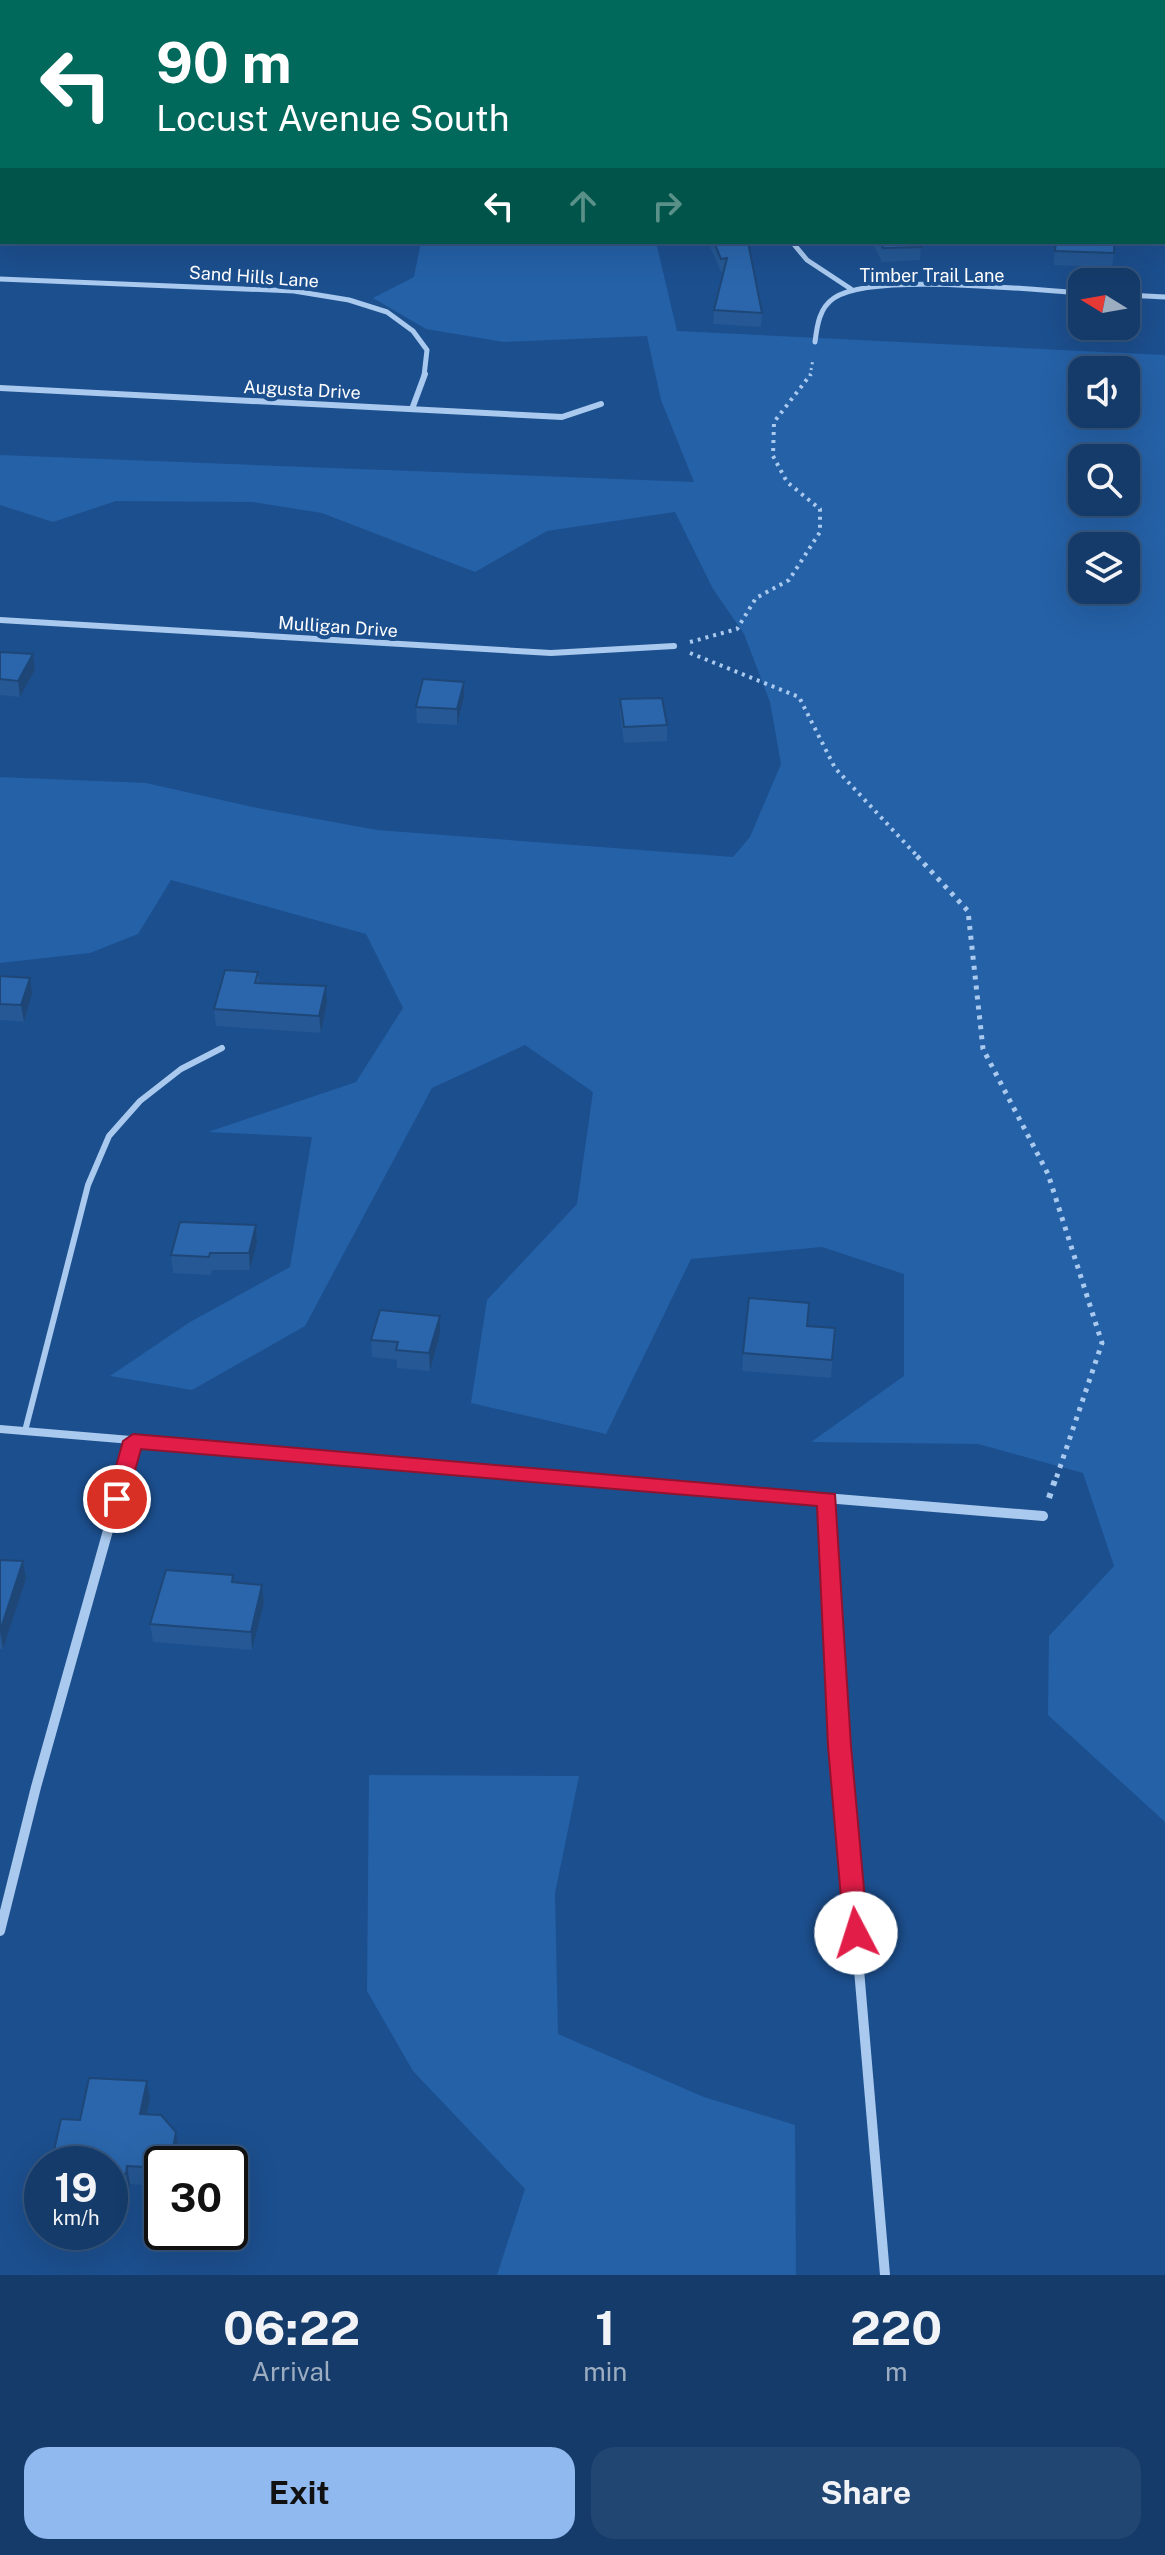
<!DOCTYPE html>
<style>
:root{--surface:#153b6a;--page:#224672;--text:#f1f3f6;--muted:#9dadc1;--line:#34557e;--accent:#90b9f0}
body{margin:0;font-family:"Public Sans",sans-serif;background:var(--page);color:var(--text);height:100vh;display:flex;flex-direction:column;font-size:30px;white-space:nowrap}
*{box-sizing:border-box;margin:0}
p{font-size:26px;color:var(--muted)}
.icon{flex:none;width:44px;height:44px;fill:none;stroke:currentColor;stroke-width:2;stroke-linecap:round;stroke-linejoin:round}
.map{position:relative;height:2275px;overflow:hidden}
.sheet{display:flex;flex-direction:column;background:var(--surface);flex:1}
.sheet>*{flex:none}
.hud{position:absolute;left:0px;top:0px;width:1166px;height:244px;box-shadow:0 8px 32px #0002,0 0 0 2px var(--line);background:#00695c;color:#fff;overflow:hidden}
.needle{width:52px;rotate:281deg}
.fabs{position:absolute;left:1068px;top:268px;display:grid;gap:16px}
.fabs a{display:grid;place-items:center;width:72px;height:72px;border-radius:16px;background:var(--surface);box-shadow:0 8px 32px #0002,0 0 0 2px var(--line);font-size:40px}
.speed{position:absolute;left:24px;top:2146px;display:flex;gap:16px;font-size:40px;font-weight:700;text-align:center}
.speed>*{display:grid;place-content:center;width:104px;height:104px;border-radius:50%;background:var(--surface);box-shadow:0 8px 32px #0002,0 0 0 2px var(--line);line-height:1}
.speed small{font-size:20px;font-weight:400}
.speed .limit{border:4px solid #111;border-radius:12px;background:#fff;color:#111}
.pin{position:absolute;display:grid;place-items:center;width:68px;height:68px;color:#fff;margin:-34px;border:4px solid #fff;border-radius:50%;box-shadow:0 2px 8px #0007}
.me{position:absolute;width:88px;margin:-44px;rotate:355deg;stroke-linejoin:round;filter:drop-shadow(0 0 6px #0008)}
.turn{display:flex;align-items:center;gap:28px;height:168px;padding:0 24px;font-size:36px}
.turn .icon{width:104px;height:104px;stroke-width:2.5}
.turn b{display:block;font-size:56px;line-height:68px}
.lanes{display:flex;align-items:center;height:76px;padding:0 24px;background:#0003;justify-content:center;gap:40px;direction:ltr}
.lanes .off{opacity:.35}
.eta{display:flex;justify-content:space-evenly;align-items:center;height:136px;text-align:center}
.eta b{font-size:48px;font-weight:700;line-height:56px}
.primary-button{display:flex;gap:16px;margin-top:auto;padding:16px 24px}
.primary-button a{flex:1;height:92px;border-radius:24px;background:var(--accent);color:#111;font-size:32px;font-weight:700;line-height:92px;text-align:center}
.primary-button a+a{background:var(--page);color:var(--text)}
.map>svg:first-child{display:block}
</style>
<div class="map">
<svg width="1165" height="2275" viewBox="0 0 1165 2275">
<rect width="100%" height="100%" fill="#1c4f8e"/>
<path fill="#2561a7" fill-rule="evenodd" d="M421 242H656L677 331 1165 355V1822L1048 1715 1049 1636 1114 1566 1083 1473 978 1444 811 1442 904 1376V1274L822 1247 691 1259 606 1434 471 1403 487 1300 577 1204 593 1092 525 1045 432 1088 305 1326 192 1390 110 1376 190 1322 290 1267 312 1137 208 1132 356 1082 403 1008 366 934 171 880 138 934 90 953 0 963V777L146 783 257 808 377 830 733 857 750 837 781 764 770 702 744 634 713 589 675 512 547 531 475 572 322 513 252 502 116 501 53 522 0 505V455L694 482 661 400 647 336 504 342 426 329 373 298 414 277ZM1082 370H1126V414H1082ZM1082 458H1126V502H1082ZM1082 546H1126V590H1082Z
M369 1775 579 1776 555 1893 558 2034 704 2097 795 2125 796 2275H497L525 2189 413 2071 367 1991Z"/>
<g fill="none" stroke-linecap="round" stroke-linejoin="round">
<path stroke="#a9c9ee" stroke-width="3" stroke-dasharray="2 4" stroke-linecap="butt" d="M810 376 813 359"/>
<path stroke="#a9c9ee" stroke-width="4" stroke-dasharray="3 5" stroke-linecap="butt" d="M690 642 737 629 756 598 789 580 820 532V509L787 482 773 456 774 422 811 374
M690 653 799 697 835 768 919 858"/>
<path stroke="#a9c9ee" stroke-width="5" stroke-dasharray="4 6" stroke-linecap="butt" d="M917 856 968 911 983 1049 1048 1174 1102 1343 1056 1479"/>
<path stroke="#a9c9ee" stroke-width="6" stroke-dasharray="5 8" stroke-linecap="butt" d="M1049 1498 1056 1477"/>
<path stroke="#a9c9ee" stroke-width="6" d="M25 1431 88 1185 109 1136 140 1101 181 1069 222 1048"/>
<path stroke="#a9c9ee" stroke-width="5" d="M792 242 807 260 851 289
M0 279 294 291 349 300 387 312 413 331 427 350 424 376
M1126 295 1165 297
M815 342C817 326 819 308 834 298 871 272 1032 290 1082 293"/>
<path stroke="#a9c9ee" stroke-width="6" d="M0 388 562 417 601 404
M412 409 425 374
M0 620 551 653 674 646"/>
<path stroke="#a9c9ee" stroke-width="8" d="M0 1429 595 1479
M122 1479 133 1441"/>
<path stroke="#a9c9ee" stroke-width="10" d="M571 1477 1043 1516
M828 1500 840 1746 885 2275
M0 1931 36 1787 123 1477"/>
</g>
<path fill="#255894" d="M708 242H748L762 313 761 327 713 324 714 310 724 272H721Z
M872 242H918L921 247 920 260 882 262Z
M1055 242 1114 253 1112 267 1054 265Z
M0 652 35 670 20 697 0 695Z
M464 697 457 725 417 723 416 707Z
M620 699 667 725V741L624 743 620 715Z
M258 972 259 983 327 1003 321 1033 216 1026 214 1009Z
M0 976 32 994 24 1022 0 1020Z
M256 1225 257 1243 250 1270H212L211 1275 173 1273 171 1255Z
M807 1326 835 1328 831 1378 742 1371 743 1353Z
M440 1334 430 1371 397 1368V1360L372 1357 371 1340Z
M0 1560 26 1579 3 1649H0Z
M234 1582 262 1585 264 1603 252 1650 153 1642 150 1624Z
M150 2099 147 2114 176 2132 179 2150 176 2164H162V2186L130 2184 129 2192 110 2191V2164L80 2120Z"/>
<path fill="#1e4778" d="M33 654 35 670 20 697 18 681Z
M464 682V697L457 725V709Z
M30 978 32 994 24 1022 21 1005Z
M326 986 327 1003 321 1033 319 1016Z
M256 1225 257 1243 250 1270 249 1253Z
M440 1316V1334L430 1371 429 1353Z
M23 1561 26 1579 3 1649 0 1631Z
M262 1585 264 1603 252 1650 251 1632Z
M147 2081 150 2099 143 2132 140 2114Z
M176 2132 179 2150 176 2164H170Z
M127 2166 130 2184 129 2192 126 2174Z"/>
<path fill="#2b66ac" stroke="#1e4778" stroke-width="2" d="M165 0H193L243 2H163Z
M714 242H748L762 313 714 310 727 258 721 259Z
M880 242H918L921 247 883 248Z
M1056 242H1114V253L1055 251Z
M0 652 33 654 18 681 0 679Z
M423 679 464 682 457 709 416 707Z
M662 698 667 725 624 727 620 699Z
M225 970 258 972 255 983 326 986 319 1016 214 1009Z
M0 976 30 978 21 1005 0 1004Z
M180 1222 256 1225 249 1253H210L209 1257 171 1255Z
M749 1298 809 1303 807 1326 835 1328 832 1360 743 1353Z
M380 1310 440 1316 429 1353 396 1350 398 1342 371 1340Z
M0 1560 23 1561 0 1631Z
M166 1570 233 1575 232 1582 262 1585 251 1632 150 1624Z
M89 2078 147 2081 140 2114 161 2115 176 2132 170 2164H162V2168L127 2166 126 2174 110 2173V2164H51L61 2119 80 2120Z"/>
<path fill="#e11d48" stroke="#92132f" stroke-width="2" d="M133 1434 835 1494 851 1746 868 1933 865 1940 856 1943 847 1940 844 1933 828 1746 817 1506 141 1449 127 1499 117 1507 107 1499 123 1441Z"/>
<g text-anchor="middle" stroke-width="8" stroke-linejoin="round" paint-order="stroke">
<g font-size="18" fill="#fff" stroke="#1c4f8e">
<text x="932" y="282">Timber Trail Lane</text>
<text transform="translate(254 277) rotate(4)" y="6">Sand Hills Lane</text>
<text transform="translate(302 390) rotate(3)" y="6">Augusta Drive</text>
<text transform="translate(338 627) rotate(4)" y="6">Mulligan Drive</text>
</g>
</g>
</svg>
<div class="fabs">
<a><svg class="needle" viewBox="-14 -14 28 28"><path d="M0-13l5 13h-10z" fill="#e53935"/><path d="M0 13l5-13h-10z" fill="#9dadc1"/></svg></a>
<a><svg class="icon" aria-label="sound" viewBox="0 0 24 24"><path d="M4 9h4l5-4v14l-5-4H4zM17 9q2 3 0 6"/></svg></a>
<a><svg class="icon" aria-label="search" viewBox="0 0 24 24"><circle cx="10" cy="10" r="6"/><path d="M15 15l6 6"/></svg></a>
<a><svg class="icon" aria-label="layers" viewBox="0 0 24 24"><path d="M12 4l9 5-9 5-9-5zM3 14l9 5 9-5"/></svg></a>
</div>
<div class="speed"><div>19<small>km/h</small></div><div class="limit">30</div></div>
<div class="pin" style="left:117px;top:1499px;background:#d93025"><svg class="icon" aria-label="arrive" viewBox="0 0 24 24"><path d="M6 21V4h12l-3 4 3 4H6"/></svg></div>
<svg class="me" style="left:856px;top:1933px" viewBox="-20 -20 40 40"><circle r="19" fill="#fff"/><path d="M0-13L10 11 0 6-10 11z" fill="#e11d48"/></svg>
<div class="hud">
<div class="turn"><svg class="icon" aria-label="left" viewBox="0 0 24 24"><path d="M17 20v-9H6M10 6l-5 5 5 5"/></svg><div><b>90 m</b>Locust Avenue South</div></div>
<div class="lanes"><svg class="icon" aria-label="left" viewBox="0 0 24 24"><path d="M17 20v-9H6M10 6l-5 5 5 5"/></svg><svg class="icon off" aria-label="ahead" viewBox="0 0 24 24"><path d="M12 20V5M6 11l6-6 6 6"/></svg><svg class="icon off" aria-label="right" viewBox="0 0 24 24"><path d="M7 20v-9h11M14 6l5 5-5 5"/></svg></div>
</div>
</div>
<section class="sheet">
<div class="eta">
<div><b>06:22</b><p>Arrival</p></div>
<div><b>1</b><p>min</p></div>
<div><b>220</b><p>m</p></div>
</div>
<div class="primary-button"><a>Exit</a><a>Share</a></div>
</section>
